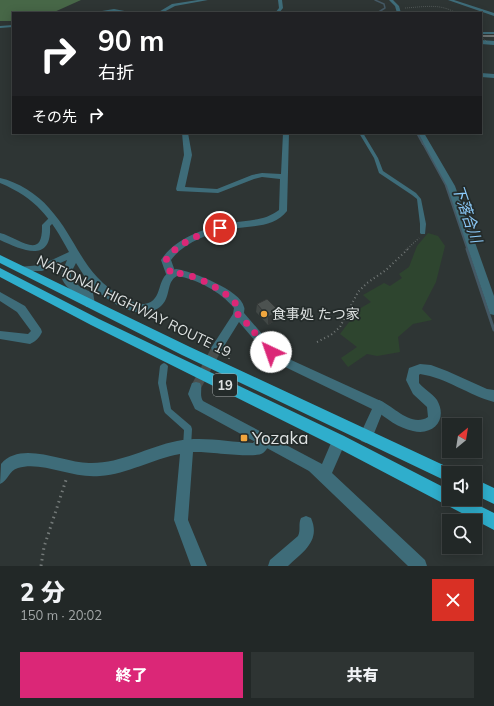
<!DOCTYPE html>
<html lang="ja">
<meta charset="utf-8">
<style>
:root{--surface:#222827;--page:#2e3433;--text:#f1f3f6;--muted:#a2a6a7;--line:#3f4444;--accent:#db2777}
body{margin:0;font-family:Mulish,"Noto Sans JP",sans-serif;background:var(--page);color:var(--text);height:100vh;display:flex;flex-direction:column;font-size:15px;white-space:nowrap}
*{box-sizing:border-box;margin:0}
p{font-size:13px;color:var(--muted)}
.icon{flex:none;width:22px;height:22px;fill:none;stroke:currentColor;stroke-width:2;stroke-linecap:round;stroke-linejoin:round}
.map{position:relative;height:566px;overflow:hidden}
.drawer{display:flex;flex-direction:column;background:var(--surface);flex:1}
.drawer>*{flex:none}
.banner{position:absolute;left:12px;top:12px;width:470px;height:122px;border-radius:0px;box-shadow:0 2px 10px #0003,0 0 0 1px var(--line);background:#202124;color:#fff;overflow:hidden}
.needle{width:26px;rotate:30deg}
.tools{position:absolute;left:442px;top:418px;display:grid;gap:8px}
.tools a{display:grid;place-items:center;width:40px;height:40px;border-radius:0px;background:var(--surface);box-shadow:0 2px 10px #0003,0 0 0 1px var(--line);font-size:20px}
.pin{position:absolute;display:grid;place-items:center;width:34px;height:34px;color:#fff;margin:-17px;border:2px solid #fff;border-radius:50%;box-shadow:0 1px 4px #0007}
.me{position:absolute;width:44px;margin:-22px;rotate:318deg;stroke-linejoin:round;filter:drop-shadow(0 0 3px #0008)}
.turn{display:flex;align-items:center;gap:14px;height:84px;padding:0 20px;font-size:18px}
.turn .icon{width:52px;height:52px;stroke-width:2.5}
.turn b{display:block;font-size:28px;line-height:34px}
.then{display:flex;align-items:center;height:38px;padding:0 20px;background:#0003;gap:8px;font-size:15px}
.round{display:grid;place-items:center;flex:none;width:42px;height:42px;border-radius:0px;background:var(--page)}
.head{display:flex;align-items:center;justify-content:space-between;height:68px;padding:0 20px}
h1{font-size:24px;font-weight:800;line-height:30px}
.primary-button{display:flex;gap:8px;margin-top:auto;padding:8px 20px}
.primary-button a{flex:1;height:46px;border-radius:0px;background:var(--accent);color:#fff;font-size:16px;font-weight:800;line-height:46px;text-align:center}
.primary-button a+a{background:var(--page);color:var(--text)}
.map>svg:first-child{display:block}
</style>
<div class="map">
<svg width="494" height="566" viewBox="0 0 494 566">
<rect width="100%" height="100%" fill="#2e3534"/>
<path fill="#2e452f" d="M428 233 438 236 445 246 436 282 422 309 432 320 413 324 398 337 400 352 377 356 367 354 348 367 341 358 357 347 340 334 359 309 371 302 363 295 384 283 390 286 402 278 399 274 409 267 417 246Z"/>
<path fill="#476747" d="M0 0H81L52 13H13V21H0Z"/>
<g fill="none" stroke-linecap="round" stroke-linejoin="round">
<path stroke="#445864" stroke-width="1.5" d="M375 0 384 4 385 8 377 13"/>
<path stroke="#445864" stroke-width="2" d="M417 133 423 144"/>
<path stroke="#445864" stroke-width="2.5" d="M423 143 446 185 468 250"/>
<path stroke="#445864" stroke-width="3" d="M467 249 494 330"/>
<path stroke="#494f4e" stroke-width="10" stroke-dasharray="10 5.5" stroke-linecap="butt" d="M196 387 217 348"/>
<path stroke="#747a79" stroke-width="1" stroke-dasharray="0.5 1.5" stroke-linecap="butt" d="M405 8C423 7 440 3 456 13"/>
<path stroke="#747a79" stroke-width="1.5" stroke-dasharray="0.5 2" stroke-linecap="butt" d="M406 250 419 238"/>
<path stroke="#747a79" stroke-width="2" stroke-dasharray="1 3" stroke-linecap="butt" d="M317 342 331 335 340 327 358 292 367 283 386 270 408 249
M229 359 230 348"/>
<path stroke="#747a79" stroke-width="3" stroke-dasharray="1.5 4" stroke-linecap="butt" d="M41 566 44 547 67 477"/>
<path fill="#3e6c79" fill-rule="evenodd" d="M359 133H363L378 158 383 171 416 193 421 199 426 224 425 234H421L420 233V224L417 199 412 195 379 173 374 158Z
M164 363 166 364 168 366 166 383 171 409 191 426 192 429 191 447 190 450 187 451 184 450 183 447 184 430 165 413 164 411 158 383 160 366 162 364Z"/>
<path fill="#3e6c79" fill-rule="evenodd" d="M198 0H208L175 6 162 13H157L172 4Z
M278 0H282L283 8 279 13H275L279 8Z
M389 0H393L399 6 401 13H397L395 6Z
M448 0H454L494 13V16Z
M114 9 135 13 114 11 90 13Z
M13 25V27L0 28V26Z
M481 32H494V34H481Z
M481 40 494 41V45L481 44Z
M481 73 494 74V78L481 77Z
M182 133H188L192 155 185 187 217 189 252 175 262 173 281 174 283 133H289L287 211C274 228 249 226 230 229 209 233 183 243 171 260L176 274 171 278 166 274 161 260C175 238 207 227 231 223 248 220 265 221 279 210L280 179 262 177 254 179 218 193 177 191 176 189 184 155Z
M418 133H424L455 186 494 296V315L490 314 489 311 447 186Z
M53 216 57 219 50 226C52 264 22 250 0 240V233C20 238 43 262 42 225L50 217Z
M0 292 25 306 41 329 42 332C40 337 35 342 30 344L0 339V331L28 334 31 331 17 312 0 301Z
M420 364 431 365 447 371 487 389 494 390V402C468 395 447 378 420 374L419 375V383C424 389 432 393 437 400 448 419 434 436 413 431 398 428 386 418 375 410L373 406 375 402 379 400C394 406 411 428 428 417L427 407 413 394 406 380 409 368Z
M265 434 270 435 272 440C270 444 267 450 263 453 256 459 207 451 193 452L188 520 207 566H191L174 520 180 454C152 459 128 474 100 476 72 479 43 461 18 468 9 470 8 481 0 484L1 464C21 440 64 463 89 463 120 464 147 447 177 441 203 436 227 442 253 443L260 435Z
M306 516 311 518C321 541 303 552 288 566H268L270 560 298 536C301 530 298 524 301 518Z"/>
<path fill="#3e6c79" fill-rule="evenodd" d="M0 178C18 182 37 194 49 208 79 241 81 274 124 298 131 301 137 305 144 304 166 301 153 275 176 269 191 271 241 290 244 307 245 309 244 311 244 313L275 349 289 359 383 402 385 406 371 441 366 443 361 441 359 437 372 409 281 365 267 355 239 322 221 351 217 353 213 351 211 348 233 314 234 308C221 292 197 279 177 276 166 282 171 296 162 305 142 325 107 301 92 286 86 279 81 271 76 263 74 267 71 272 71 275 70 283 87 290 93 293L95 304 94 307H86L84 298C74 292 63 287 61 275L67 260 42 271H19L17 269 19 267 41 265 69 252C51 218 36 198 0 183Z
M196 382 200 383C203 389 199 395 203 401L322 464 334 436 339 435 344 436 346 441 332 473 425 560 427 566H408L309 471 195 409 188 394 192 383Z"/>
<path fill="#2faecc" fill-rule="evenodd" d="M0 255 190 347 454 470 456 473H449V483L444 480 182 355 0 263Z
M0 268 99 319 344 436 449 490V499H466L494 513V530L334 446 91 325 0 277Z
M475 479 494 488V504L475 495Z"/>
<path stroke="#828887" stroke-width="1.5" d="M481 36H494"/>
<path stroke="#747a79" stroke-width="1" stroke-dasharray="0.5 1.5" stroke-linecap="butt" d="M481 36 488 43"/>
</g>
<path fill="#414745" d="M257 304 278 319 268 325 256 312Z"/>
<path fill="#353938" d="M279 311 278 319 268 325V317Z"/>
<path fill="#4c5250" stroke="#353938" d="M267 299 279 311 268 317 257 304Z"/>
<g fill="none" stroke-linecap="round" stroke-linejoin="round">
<path stroke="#db2777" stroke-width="7" stroke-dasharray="0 12.6" d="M220 228C204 232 174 245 166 260L171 274C188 269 230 292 238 307V315L243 319 271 352"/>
</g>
<g fill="#f0a63e" stroke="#242b2a" stroke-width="1.5">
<circle cx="264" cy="314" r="4"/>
<rect x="240" y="434" width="8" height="8" rx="2"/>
</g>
<g text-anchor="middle" stroke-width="3.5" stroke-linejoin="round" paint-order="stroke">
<rect fill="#242b2a" stroke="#a7acac" stroke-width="1" x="213" y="374" width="24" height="22" rx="3"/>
<g font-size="13" font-weight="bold" fill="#dfe3e3">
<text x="225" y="390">19</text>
</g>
<g font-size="14" fill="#dfe3e3" stroke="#242b2a">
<text transform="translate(134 306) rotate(26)" y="5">NATIONAL HIGHWAY ROUTE 19</text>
</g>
<g font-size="14" fill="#dfe3e3" stroke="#242b2a" text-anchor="start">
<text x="272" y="319">食事処 たつ家</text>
</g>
<g font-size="15" font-style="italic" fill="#8ccaf9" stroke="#242b2a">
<text transform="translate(467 214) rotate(71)" y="5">下落合川</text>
</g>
<g font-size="17" fill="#dfe3e3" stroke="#242b2a" text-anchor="start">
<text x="252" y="444">Yozaka</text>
</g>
</g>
</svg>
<div class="tools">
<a><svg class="needle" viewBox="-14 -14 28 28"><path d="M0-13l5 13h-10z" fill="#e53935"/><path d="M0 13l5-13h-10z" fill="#a2a6a7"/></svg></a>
<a><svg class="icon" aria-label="sound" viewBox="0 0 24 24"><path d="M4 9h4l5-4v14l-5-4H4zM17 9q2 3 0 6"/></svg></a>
<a><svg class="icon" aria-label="search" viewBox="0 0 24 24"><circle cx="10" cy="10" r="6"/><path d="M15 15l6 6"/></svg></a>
</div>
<div class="pin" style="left:220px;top:228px;background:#d93025"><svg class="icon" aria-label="arrive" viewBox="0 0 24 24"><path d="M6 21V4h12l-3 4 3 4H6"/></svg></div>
<svg class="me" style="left:271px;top:352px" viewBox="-20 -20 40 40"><circle r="19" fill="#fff"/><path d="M0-13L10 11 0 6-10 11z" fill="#db2777"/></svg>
<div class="banner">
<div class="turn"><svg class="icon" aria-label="right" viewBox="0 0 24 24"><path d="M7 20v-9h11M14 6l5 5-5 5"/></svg><div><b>90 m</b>右折</div></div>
<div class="then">その先<svg class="icon" aria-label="right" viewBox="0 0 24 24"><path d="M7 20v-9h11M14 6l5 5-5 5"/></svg></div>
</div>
</div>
<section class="drawer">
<div class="head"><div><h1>2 分</h1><p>150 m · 20:02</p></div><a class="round" style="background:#d93025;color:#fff"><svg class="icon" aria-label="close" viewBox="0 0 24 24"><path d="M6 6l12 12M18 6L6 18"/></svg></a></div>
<div class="primary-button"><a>終了</a><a>共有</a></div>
</section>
